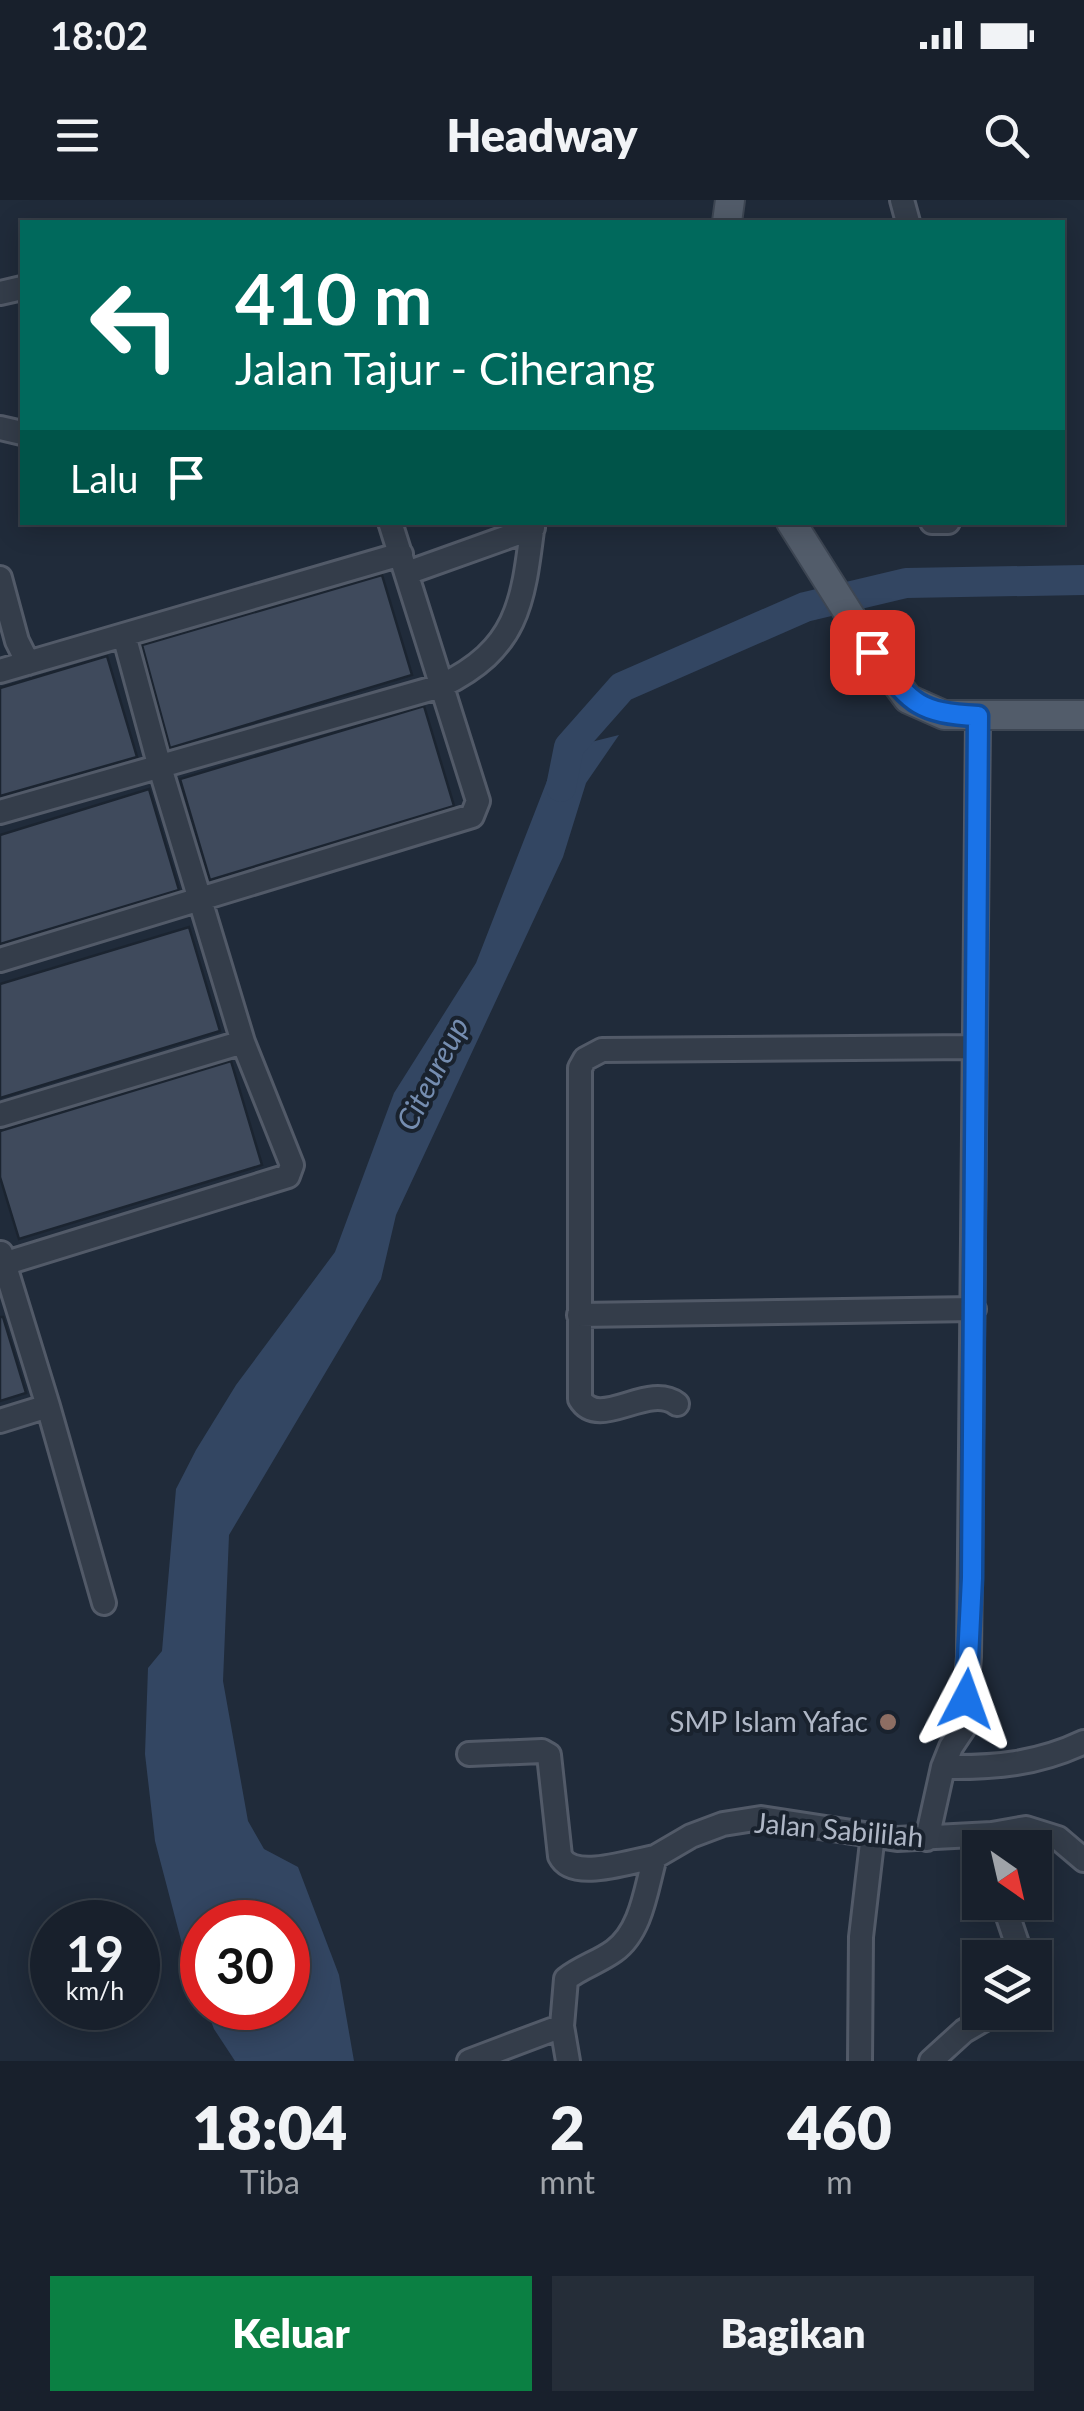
<!DOCTYPE html>
<html lang="id">
<style>
:root{--surface:#18202c;--page:#252d38;--text:#f1f3f6;--muted:#9fa3a9;--line:#363e48;--accent:#0b8043}
body{margin:0;font-family:Lato,sans-serif;background:var(--page);color:var(--text);height:100vh;display:flex;flex-direction:column;font-size:38px;white-space:nowrap}
*{box-sizing:border-box;margin:0}
p{font-size:32px;color:var(--muted)}
.icon{flex:none;width:55px;height:55px;fill:none;stroke:currentColor;stroke-width:2;stroke-linecap:round;stroke-linejoin:round}
.map{position:relative;height:1861px;overflow:hidden}
.panel{display:flex;flex-direction:column;background:var(--surface);flex:1}
.panel>*{flex:none}
.guide{position:absolute;left:20px;top:20px;width:1045px;height:305px;border-radius:0px;box-shadow:0 5px 25px #0003,0 0 0 2px var(--line);background:#00695c;color:#fff;overflow:hidden}
.needle{width:65px;rotate:146deg}
.tools{position:absolute;left:962px;top:1630px;display:grid;gap:20px}
.tools a{display:grid;place-items:center;width:90px;height:90px;border-radius:0px;background:var(--surface);box-shadow:0 5px 25px #0003,0 0 0 2px var(--line);font-size:50px}
.speed{position:absolute;left:30px;top:1700px;display:flex;gap:20px;font-size:50px;font-weight:700;text-align:center}
.speed>*{display:grid;place-content:center;width:130px;height:130px;border-radius:50%;background:var(--surface);box-shadow:0 5px 25px #0003,0 0 0 2px var(--line);line-height:1}
.speed small{font-size:25px;font-weight:400}
.speed .limit{border:15px solid #d22;background:#fff;color:#111}
.pin{position:absolute;display:grid;place-items:center;width:85px;height:85px;color:#fff;margin:-42px;border-radius:20px;box-shadow:0 5px 15px #0006}
.me{position:absolute;width:110px;margin:-55px;rotate:4deg;stroke-linejoin:round;filter:drop-shadow(0 0 8px #0008)}
.turn{display:flex;align-items:center;gap:35px;height:210px;padding:0 50px;font-size:45px}
.turn .icon{width:130px;height:130px;stroke-width:2.5}
.turn b{display:block;font-size:70px;line-height:85px}
.then{display:flex;align-items:center;height:95px;padding:0 50px;background:#0003;gap:20px;font-size:38px}
.eta{display:flex;justify-content:space-evenly;align-items:center;height:170px;text-align:center}
.eta b{font-size:60px;font-weight:800;line-height:70px}
.cta{display:flex;gap:20px;margin-top:auto;padding:20px 50px}
.cta a{flex:1;height:115px;border-radius:0px;background:var(--accent);color:#fff;font-size:40px;font-weight:800;line-height:115px;text-align:center}
.cta a+a{background:var(--page);color:var(--text)}
.status{display:flex;justify-content:space-between;align-items:center;height:70px;padding:0 50px;background:var(--surface);direction:ltr}
.status svg{height:28px;fill:currentColor}
header{display:flex;justify-content:space-between;align-items:center;height:130px;padding:0 50px;background:var(--surface);font-size:45px;font-weight:800}
.map>svg:first-child{display:block}
</style>
<div class="status"><b>18:02</b><svg viewBox="0 0 49 12"><path d="M0 12V9h3v3zM5 12V6h3v6zM10 12V3h3v9zM15 12V0h3v12zM26 1h20v11H26zM47 4h2v5h-2z"/></svg></div>
<header><svg class="icon" aria-label="menu" viewBox="0 0 24 24"><path d="M4 6h16M4 12h16M4 18h16"/></svg>Headway<svg class="icon" aria-label="search" viewBox="0 0 24 24"><circle cx="10" cy="10" r="6"/><path d="M15 15l6 6"/></svg></header>
<div class="map">
<svg width="1084" height="1861" viewBox="0 0 1084 1861">
<rect width="100%" height="100%" fill="#202b3a"/>
<path fill="#334662" d="M619 535 586 583 563 657 396 1015 381 1079 229 1335 223 1481 248 1621 264 1649 298 1667 339 1775 354 1861H235L214 1829 206 1808H288V1722H202V1797L182 1744 155 1641 145 1554 148 1468 162 1451 176 1289 196 1250 236 1185 335 1052 394 893 476 763 559 550Z"/>
<g fill="none" stroke-linecap="round" stroke-linejoin="round">
<path stroke="#334662" stroke-width="30" d="M561 587 569 547 622 487 805 407 906 383 1084 380"/>
</g>
<path fill="#3f4a5c" stroke="#1b2430" stroke-width="2.5" d="M382 375 412 475 170 548 142 445Z
M107 456 137 557 0 596V488Z
M424 506 454 606 210 680 180 579Z
M149 589 179 690 0 744V635Z
M189 727 220 831 0 898V784Z
M231 861 262 965 19 1039 0 977V931Z
M0 1117H3L26 1193 0 1201Z"/>
<g fill="none" stroke-linecap="round" stroke-linejoin="round">
<defs>
<path id="minor" d="M902 0 908 22
M0 93 22 88
M0 228 22 233
M932 322H948
M407 373 533 328
M0 378 17 441 28 463
M0 471 401 354
M0 612 441 486C519 448 523 403 533 322
M0 760 472 616 478 601 390 322
M0 915 243 842 159 564 124 435
M0 1065 288 976 292 965 243 842
M579 1115 974 1109
M677 1204C648 1182 599 1231 580 1199V868L585 859 602 850 974 847
M48 1206 104 1403
M0 1221 48 1206 1 1053
M469 1554 542 1551 549 1555 560 1656C573 1682 630 1661 655 1657
M943 1567C994 1568 1038 1564 1084 1542
M927 1639 943 1567 951 1547 963 1529 969 1457 978 517
M1003 1702 1022 1758
M469 1861 562 1826
M568 1861 562 1826 566 1779C581 1767 599 1762 614 1751 642 1731 646 1688 655 1657L691 1636 723 1624 761 1618 897 1639 992 1634 1026 1628 1058 1638 1084 1660
M860 1861 861 1737 873 1634
M931 1861 964 1831 997 1812"/>
<path id="major" d="M727 22 730 0
M791 322 873 452 908 499 944 515H1084"/>
</defs>
<use href="#minor" stroke="#525a68" stroke-width="28"/>
<use href="#major" stroke="#3d4653" stroke-width="32"/>
<use href="#minor" stroke="#343d4a" stroke-width="22"/>
<use href="#major" stroke="#525c6a" stroke-width="28"/>
</g>
<g fill="none" stroke-linecap="round" stroke-linejoin="round">
<defs>
<path id="route" d="M872 452C910 501 914 513 978 516L972 1378 966 1499"/>
</defs>
<use href="#route" stroke="#114b97" stroke-width="25"/>
<use href="#route" stroke="#1a73e8" stroke-width="18"/>
</g>
<circle fill="#8d6e63" stroke="#19222e" stroke-width="4" cx="888" cy="1522" r="10"/>
<g text-anchor="middle" stroke-width="8" stroke-linejoin="round" paint-order="stroke">
<g font-size="28" fill="#afb7c6" stroke="#19222e" text-anchor="end">
<text x="868" y="1532">SMP Islam Yafac</text>
</g>
<g font-size="28" fill="#afb7c6" stroke="#19222e">
<text transform="translate(839 1630) rotate(5)" y="10">Jalan Sabililah</text>
</g>
<g font-size="30" font-style="italic" fill="#758db0" stroke="#19222e">
<text transform="translate(433 874) rotate(-63)" y="10">Citeureup</text>
</g>
</g>
</svg>
<div class="tools">
<a><svg class="needle" viewBox="-14 -14 28 28"><path d="M0-13l5 13h-10z" fill="#e53935"/><path d="M0 13l5-13h-10z" fill="#9fa3a9"/></svg></a>
<a><svg class="icon" aria-label="layers" viewBox="0 0 24 24"><path d="M12 4l9 5-9 5-9-5zM3 14l9 5 9-5"/></svg></a>
</div>
<div class="speed"><div>19<small>km/h</small></div><div class="limit">30</div></div>
<div class="pin" style="left:872px;top:452px;background:#d93025"><svg class="icon" aria-label="arrive" viewBox="0 0 24 24"><path d="M6 21V4h12l-3 4 3 4H6"/></svg></div>
<svg class="me" style="left:966px;top:1499px" viewBox="-20 -20 40 40"><path d="M0-17L14 15 0 8-14 15z" fill="#1a73e8" stroke="#fff" stroke-width="4"/></svg>
<div class="guide">
<div class="turn"><svg class="icon" aria-label="left" viewBox="0 0 24 24"><path d="M17 20v-9H6M10 6l-5 5 5 5"/></svg><div><b>410 m</b>Jalan Tajur - Ciherang</div></div>
<div class="then">Lalu<svg class="icon" aria-label="arrive" viewBox="0 0 24 24"><path d="M6 21V4h12l-3 4 3 4H6"/></svg></div>
</div>
</div>
<section class="panel">
<div class="eta">
<div><b>18:04</b><p>Tiba</p></div>
<div><b>2</b><p>mnt</p></div>
<div><b>460</b><p>m</p></div>
</div>
<div class="cta"><a>Keluar</a><a>Bagikan</a></div>
</section>
